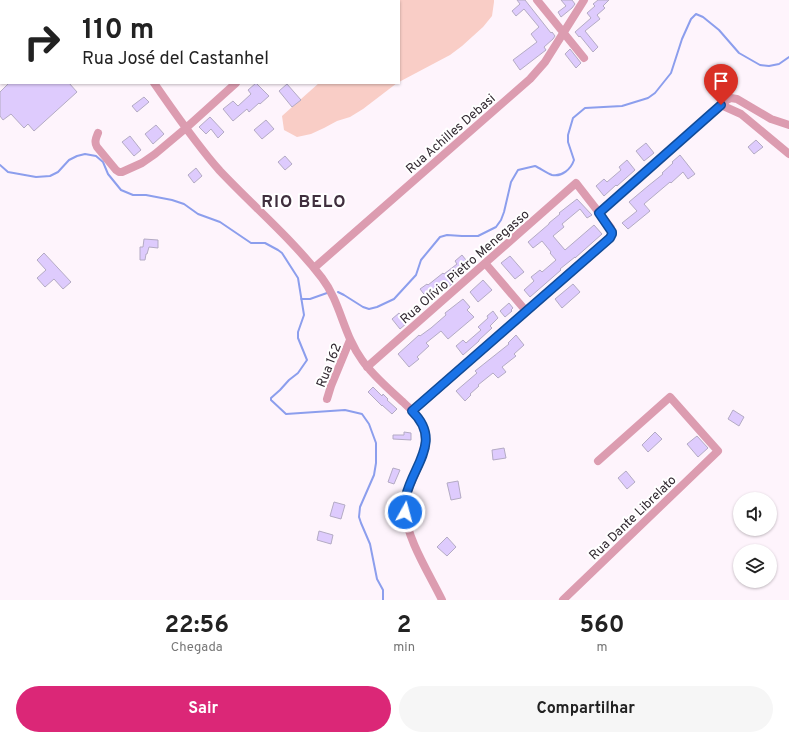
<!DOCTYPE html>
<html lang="pt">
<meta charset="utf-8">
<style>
:root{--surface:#fff;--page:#f6f6f6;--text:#222;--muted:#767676;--accent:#db2777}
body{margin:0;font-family:Overpass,sans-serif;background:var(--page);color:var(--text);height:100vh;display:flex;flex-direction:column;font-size:15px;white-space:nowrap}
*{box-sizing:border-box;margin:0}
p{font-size:13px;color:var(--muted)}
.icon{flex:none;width:22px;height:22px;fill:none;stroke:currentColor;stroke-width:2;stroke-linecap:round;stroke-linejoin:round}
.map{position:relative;height:600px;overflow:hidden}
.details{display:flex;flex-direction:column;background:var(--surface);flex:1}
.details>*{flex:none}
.hud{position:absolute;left:0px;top:0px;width:400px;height:84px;box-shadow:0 1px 3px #0004;background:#fff;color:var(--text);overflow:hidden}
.tools{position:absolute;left:733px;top:492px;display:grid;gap:8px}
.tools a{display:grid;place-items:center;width:44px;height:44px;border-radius:50%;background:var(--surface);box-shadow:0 1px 3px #0004;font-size:20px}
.pin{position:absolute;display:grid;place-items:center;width:34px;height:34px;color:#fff;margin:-41px -17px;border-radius:50% 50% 50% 0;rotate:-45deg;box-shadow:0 0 4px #0007}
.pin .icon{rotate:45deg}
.me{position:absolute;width:44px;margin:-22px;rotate:7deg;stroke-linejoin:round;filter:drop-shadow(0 0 3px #0008)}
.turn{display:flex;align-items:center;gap:14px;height:84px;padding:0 16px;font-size:18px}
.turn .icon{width:52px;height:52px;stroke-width:2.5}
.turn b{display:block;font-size:28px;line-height:34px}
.eta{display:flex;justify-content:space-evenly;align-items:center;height:68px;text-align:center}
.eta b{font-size:24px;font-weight:700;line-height:28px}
.action{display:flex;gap:8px;margin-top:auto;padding:8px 16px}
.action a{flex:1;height:46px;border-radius:24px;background:var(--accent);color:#fff;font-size:16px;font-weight:700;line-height:46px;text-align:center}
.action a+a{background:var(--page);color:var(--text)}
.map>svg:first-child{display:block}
</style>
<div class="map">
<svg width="789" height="600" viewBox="0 0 789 600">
<rect width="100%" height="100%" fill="#fef4fc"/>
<path fill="#f9cdc6" d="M364 0H494V2L492 16 483 27 462 46 450 55 399 82V1H364Z
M319 83H397L363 109 350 117 337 121 324 128 311 134 297 137 284 130 282 116Z"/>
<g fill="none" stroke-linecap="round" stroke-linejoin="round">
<path stroke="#8c9eed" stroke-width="2" d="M0 165 8 172 36 177 50 176 58 172 69 160 77 156 85 154 96 156 103 162 108 174 121 190 133 195H146L172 200 184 204 198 214 220 222 251 243H265L278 250 282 253 298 278 304 315 298 332V338L307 360 298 373 289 380 280 390 271 398V400L286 414 345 410 362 414 369 424 376 443V463L374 475 360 507 359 517 361 523 370 544 377 579 383 590V600
M338 292 344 295 363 307 369 309 377 307 394 299 416 275 421 260 440 237 447 235 462 236H478L496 227 501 220 504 212 511 182 518 170 535 166C540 168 546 173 552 175 562 177 571 169 574 160L568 142V135L573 118 585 108 622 106 648 98 655 93 671 73 682 39 691 19 696 14 703 17 719 30 739 53 760 65 769 66 779 64 789 57
M301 299H310L327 293"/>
</g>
<path fill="#decbfd" stroke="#b4abc4" d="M517 0H525L551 33 552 32 555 36 553 39 544 47 546 50 520 70 513 60 537 42 531 34 539 27 524 9 516 16 512 11 520 4Z
M561 0H572L575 4 572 8 561 17 558 12 566 6Z
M598 0H609L603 6 605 8 597 15 600 19 585 31 598 47 593 52 580 36 579 37 575 32 591 18 587 13 595 6 593 4Z
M570 49 581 63 576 68 565 54Z
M9 83H69L77 92 34 131 28 124 24 128 11 114 3 120 0 116V92Z
M256 83 269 96 260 104 259 103 249 112 247 109 233 121 223 109 233 101 238 106 251 94 248 90Z
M287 84 301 100 292 107 279 91Z
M144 97 149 102 137 112 132 106Z
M210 117 224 132 218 138 211 129 206 134 199 127Z
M266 120 274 129 262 139 254 130Z
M156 125 164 134 153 144 145 134Z
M130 136 141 150 134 156 122 142Z
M756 140 763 147 754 154 748 147Z
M646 143 654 153 644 161 636 151Z
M680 155 695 174 688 179 683 172 671 183 670 182 644 204 650 211 628 229 622 223 637 211 629 202 648 186 663 174 662 173 673 163 672 162Z
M285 156 292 164 285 170 278 162Z
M627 160 635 170 617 186 616 185 604 196 596 186 604 179 607 182 621 170 619 167Z
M196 168 202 176 194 183 188 175Z
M577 199 592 215 587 218 580 209 562 224 564 227 553 236 565 250 594 225 602 234 575 258V257L560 269 561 270 530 297 524 290 534 281 531 277 540 270 542 272 556 260 550 253 551 252 542 241 533 248 528 242 549 224V223L560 214 559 213Z
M144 239 158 240V248L149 247 147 254H146L145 260H140V247H143Z
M44 253 71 282 63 289 54 279 45 287 37 278 46 270 37 260Z
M462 255 470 265 451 282 452 284 442 292 439 288 427 298 420 289 427 284 428 285 443 273 444 274 457 264 455 261Z
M510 256 524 272 515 279 501 263Z
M483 280 492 290 478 302 470 292Z
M573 284 580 292 562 308 555 299Z
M463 299 470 307 467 310 474 317 448 339 441 331 426 343 429 346 417 357 419 359 409 367 398 354 419 335 420 336 431 328 446 315 445 313Z
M509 303 513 308 511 310 512 311 505 317 500 311Z
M493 311 498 318 490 326 492 328 479 340V341L463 355 456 346 463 340 466 343 481 330 478 327 488 318 487 316Z
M399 313 407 323 400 329 392 319Z
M516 335 524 345 514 354 516 356 502 367 506 372 498 378 493 373 478 385 479 386 470 394 471 395 465 401 456 391 477 373 475 371 509 344 508 343Z
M373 387 382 396 383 394 388 399 387 400 397 409 392 414 382 405V406L368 392Z
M733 410 744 417 739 426 728 419Z
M404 432 411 433V440L393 439V435H404Z
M655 432 662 439 648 452 642 445Z
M697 436 708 448 698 457 687 444Z
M504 448 506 458 493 460 492 450Z
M393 468 400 470 394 484 388 482Z
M626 471 635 482 627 489 618 478Z
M458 481 461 498 451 500 447 483Z
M334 502 345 505 341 519 330 516Z
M319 531 333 535 331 544 317 540Z
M447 537 456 547 447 556 437 547Z"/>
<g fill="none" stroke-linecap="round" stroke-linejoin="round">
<path stroke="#dc9cb0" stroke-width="8" d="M97 0 98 1
M537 0 584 58
M20 1 21 0
M138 1 139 0
M327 1 328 0
M0 20 1 19
M154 83C175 113 196 144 220 171 254 207 292 239 322 278 341 303 343 334 362 360 373 376 389 389 403 402 410 409 418 415 422 423 434 447 413 472 407 495 405 500 405 505 405 510 406 538 430 575 442 600
M721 105 741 114 789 154
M98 133C96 138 94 142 97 147L116 170 119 172H122L142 163 155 154 186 128 236 83
M599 213 727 100 731 98 737 99 771 119 789 125
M485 263 526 311
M314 268 530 79 545 62 584 0
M367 367 576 183 611 228C612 232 613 234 610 237L413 411
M327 399 331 386 350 340
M563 600 718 451 670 397 598 461"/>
</g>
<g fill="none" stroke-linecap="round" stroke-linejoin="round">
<defs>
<path id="route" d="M405 512C405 507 405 501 406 496 413 465 443 441 412 411L610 238 612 234V232L599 213 721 105"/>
</defs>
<use href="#route" stroke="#114b97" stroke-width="10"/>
<use href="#route" stroke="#1a73e8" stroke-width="7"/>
</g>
<g text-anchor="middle" stroke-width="4" stroke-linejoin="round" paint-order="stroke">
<g font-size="13" fill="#312830" stroke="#fff">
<text transform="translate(450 133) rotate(-41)" y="5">Rua Achilles Debasi</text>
<text transform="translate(464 266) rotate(-41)" y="5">Rua Olívio Pietro Menegasso</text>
<text transform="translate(328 365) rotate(-68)" y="5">Rua 162</text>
<text transform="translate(632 517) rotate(-44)" y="5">Rua Dante Librelato</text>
</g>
<g font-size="17" font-weight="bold" letter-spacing="1" fill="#402f3e" stroke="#fff">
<text x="304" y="207">RIO BELO</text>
</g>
</g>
</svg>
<div class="tools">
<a><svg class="icon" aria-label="sound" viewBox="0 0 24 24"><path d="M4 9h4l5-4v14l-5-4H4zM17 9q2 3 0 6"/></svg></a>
<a><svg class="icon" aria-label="layers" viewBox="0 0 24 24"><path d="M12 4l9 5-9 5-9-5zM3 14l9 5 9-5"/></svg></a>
</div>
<div class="pin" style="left:721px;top:105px;background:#d93025"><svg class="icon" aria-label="arrive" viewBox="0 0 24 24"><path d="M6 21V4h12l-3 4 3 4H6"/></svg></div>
<svg class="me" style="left:405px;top:512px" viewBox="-20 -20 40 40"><circle r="17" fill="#1a73e8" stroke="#fff" stroke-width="3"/><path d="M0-11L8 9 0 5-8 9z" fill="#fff"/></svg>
<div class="hud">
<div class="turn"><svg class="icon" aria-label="right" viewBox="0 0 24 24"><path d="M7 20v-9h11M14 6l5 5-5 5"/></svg><div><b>110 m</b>Rua José del Castanhel</div></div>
</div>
</div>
<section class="details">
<div class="eta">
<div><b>22:56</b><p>Chegada</p></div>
<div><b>2</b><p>min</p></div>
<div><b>560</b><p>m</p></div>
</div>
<div class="action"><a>Sair</a><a>Compartilhar</a></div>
</section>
